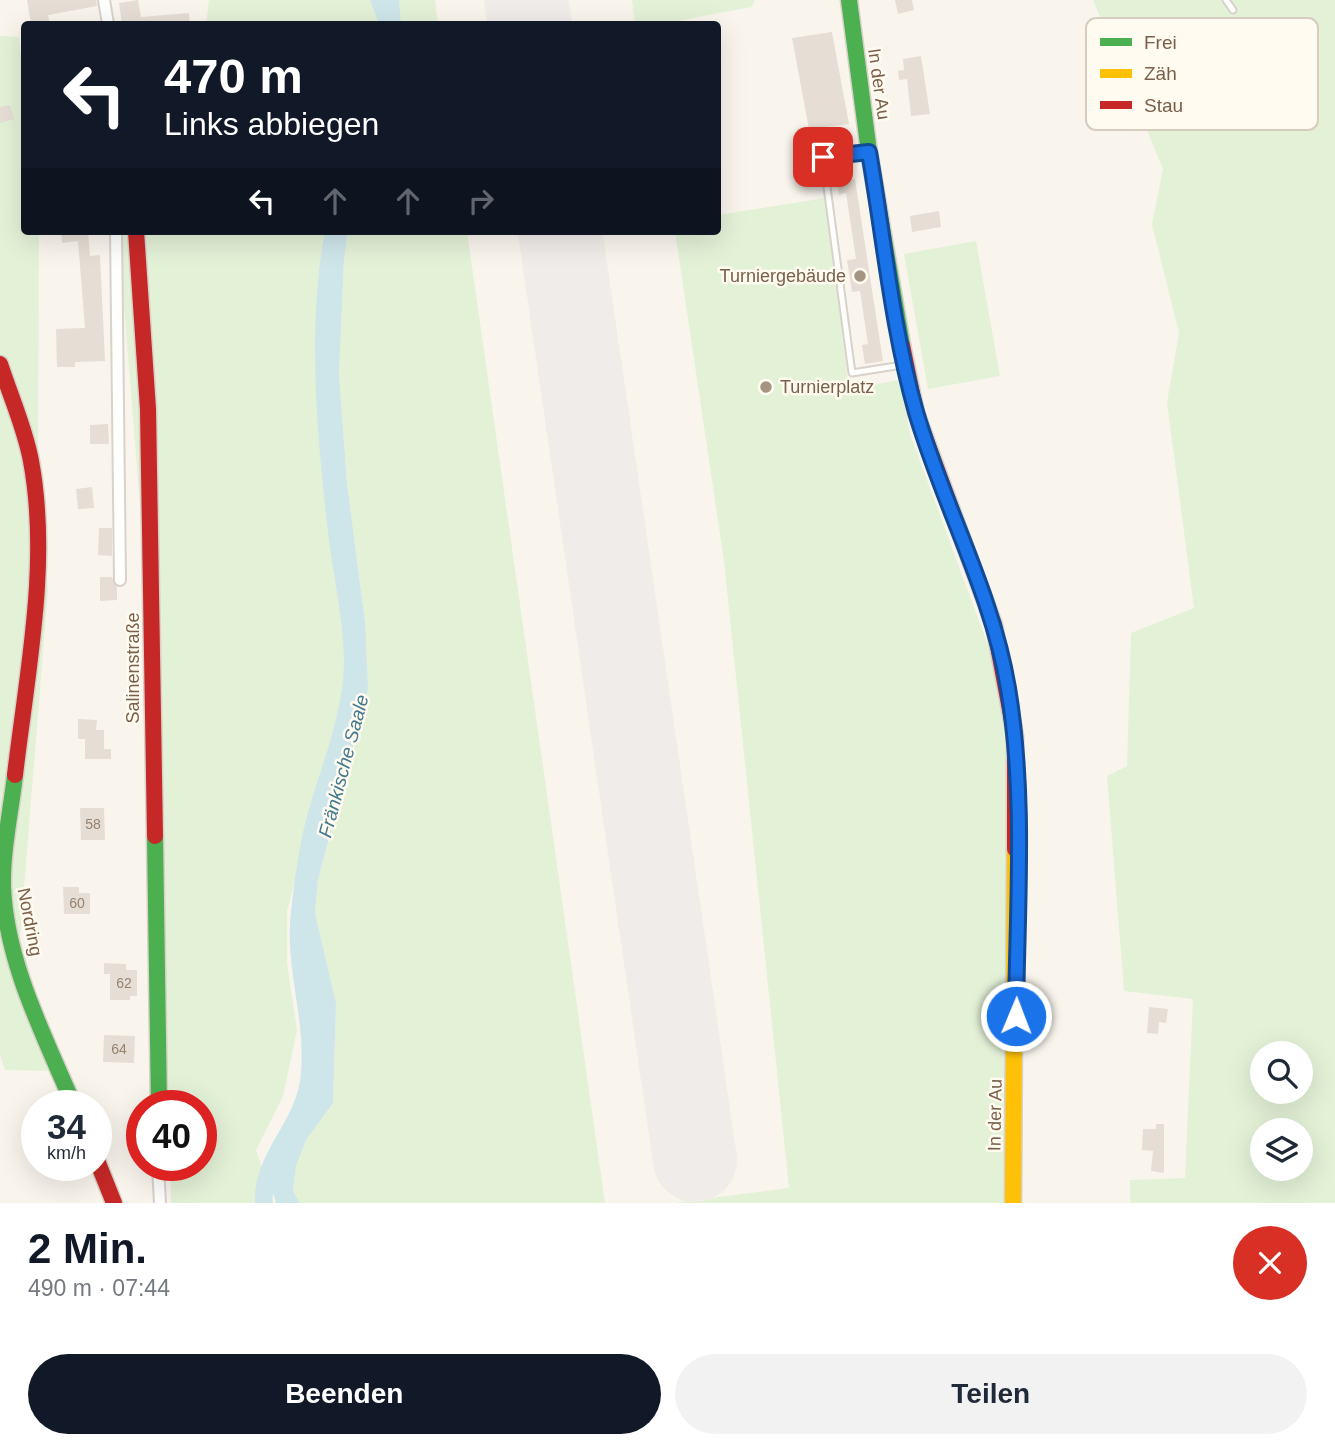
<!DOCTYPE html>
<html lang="de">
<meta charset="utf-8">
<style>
:root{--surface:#fff;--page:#f2f2f3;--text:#1f2937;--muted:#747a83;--accent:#111827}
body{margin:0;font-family:Helvetica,sans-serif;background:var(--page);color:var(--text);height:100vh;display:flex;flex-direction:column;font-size:26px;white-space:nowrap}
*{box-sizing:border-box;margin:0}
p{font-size:23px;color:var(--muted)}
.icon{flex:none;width:38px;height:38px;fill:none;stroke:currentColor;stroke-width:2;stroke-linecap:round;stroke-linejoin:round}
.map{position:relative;height:1203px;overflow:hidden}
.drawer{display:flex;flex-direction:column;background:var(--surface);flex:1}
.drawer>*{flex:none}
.guide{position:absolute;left:21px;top:21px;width:700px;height:214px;border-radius:7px;box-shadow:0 7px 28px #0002;background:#111827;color:#fff;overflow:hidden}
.controls{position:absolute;left:1250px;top:1041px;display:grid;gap:14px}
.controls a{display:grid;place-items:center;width:63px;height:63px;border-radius:50%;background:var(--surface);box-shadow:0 7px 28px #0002;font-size:35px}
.speed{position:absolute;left:21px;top:1090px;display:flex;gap:14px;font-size:35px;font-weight:700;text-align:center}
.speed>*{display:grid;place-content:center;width:91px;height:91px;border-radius:50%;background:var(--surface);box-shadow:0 7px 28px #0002;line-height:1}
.speed small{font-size:18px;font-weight:400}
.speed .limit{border:10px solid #d22;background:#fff;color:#111}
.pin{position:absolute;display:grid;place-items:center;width:60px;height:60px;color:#fff;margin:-30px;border-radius:14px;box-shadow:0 4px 10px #0006}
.me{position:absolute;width:77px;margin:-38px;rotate:1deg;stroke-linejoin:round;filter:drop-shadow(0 0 5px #0008)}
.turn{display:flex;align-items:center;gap:24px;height:147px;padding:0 28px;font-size:32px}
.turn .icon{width:91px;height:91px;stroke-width:2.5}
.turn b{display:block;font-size:49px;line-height:60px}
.lanes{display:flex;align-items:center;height:66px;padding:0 28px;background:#0003;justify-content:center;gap:35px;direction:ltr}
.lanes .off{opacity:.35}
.round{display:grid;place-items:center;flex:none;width:74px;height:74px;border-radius:37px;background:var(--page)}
.headline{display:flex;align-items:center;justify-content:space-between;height:119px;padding:0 28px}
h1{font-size:42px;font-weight:700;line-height:52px;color:var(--accent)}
.action{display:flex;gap:14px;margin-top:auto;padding:14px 28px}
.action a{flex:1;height:80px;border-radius:42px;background:var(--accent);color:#fff;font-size:28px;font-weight:700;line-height:80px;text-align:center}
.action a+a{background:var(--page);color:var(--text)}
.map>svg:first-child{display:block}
</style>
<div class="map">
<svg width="1335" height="1203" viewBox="0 0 1335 1203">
<rect width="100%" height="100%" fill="#f9f5ed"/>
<path fill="#e3f1d7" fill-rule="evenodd" d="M209 0H380L383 24H206Z
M399 0H435L438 24H401Z
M632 0H755L751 7 661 24H635Z
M1093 0H1335V1203H1130V1180L1185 1178 1193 999 1124 991 1107 776 1127 766 1131 633 1194 608 1167 402 1179 333 1152 224 1163 169ZM1262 1054H1300V1092H1262ZM1262 1130H1300V1169H1262Z
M0 36 19 37 24 92V231H38L39 238 38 467 48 591 20 938 58 1071 5 1070 0 1055Z
M825 198 849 389 900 380 910 434 992 656 1011 749 1006 1203H673L789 1188 724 561 675 231H718V215Z
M118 231H334L328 256 353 674 287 911V963L297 1030 283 1096 256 1150 274 1203H171L170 1166H201V1106H168L153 668Z
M348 231H467L605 1203H300L293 1191 296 1166 306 1140 333 1103 336 1003 315 913 318 880 361 720 365 622 347 483 339 375 344 260Z
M976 241 1000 376 928 389 904 254Z"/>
<path fill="#cee5ea" d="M370 0H399L401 24H379Z
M325 231H348L344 260 339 375 347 483 365 622 368 689 318 880 315 913 336 1003 333 1103 306 1140 296 1166 293 1191 300 1203H276L273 1193 272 1203H255C253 1155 293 1125 300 1081 308 1023 284 969 291 912 294 885 298 855 304 828 317 774 343 720 344 664 344 621 333 575 328 532 317 434 307 328 325 231Z"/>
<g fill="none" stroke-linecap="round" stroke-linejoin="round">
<path stroke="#f0ece9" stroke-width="84" d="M526 0 530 24
M560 231 695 1160"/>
</g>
<path fill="#e6ded4" d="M27 0H96L97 6 48 15 50 24H31Z
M138 0 141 17 189 13 190 24H122L119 3Z
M895 0H912L914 10 898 14Z
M832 32 849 124 809 129 792 38Z
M921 56 930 114 911 116 907 79 899 80 898 71 904 70 903 59Z
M10 105 14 119 0 123V107Z
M855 179 883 361 865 364 862 345 868 344 860 291 852 292 847 260 856 259 846 193 839 195 837 181Z
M939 211 941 227 912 232 910 216Z
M61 231H88L90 256 100 255 105 361 75 362V367H57L56 329 85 328 78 241 62 243Z
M108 424 109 444H90V425Z
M92 487 94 508 78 509 76 489Z
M99 528H112V556L98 555Z
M100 577H112L117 587V600L100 601Z
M78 719 97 720 96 730H104V749H111V759H85V739H78Z
M80 808H104L105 840H81Z
M63 887H79V893H90V914H64Z
M104 963 126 964V970H137V996H130V1000H110V974H104Z
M1149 1007 1168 1009 1166 1023 1159 1022 1158 1034 1147 1033Z
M104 1035 135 1036 134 1063 103 1062Z
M1156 1124H1164V1173L1151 1171 1153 1151 1142 1150 1143 1129H1156Z"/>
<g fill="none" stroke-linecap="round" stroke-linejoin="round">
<defs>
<path id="lane" d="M1226 0 1233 10
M866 152 823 157 852 373 902 365"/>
<path id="street" d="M104 0 108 24
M116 231 120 580
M158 1166 160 1203"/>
<path id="fast" d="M849 0 869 152 902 345
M15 775C11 811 2 851 3 887 6 963 45 1037 74 1106
M155 836 159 1106"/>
<path id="slow" d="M1013 1203 1015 849"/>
<path id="jam" d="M136 231 148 409 155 836
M902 345 916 413 994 625 1015 736V849
M0 364C10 395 25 428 31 461 50 563 27 672 15 775
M96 1158 114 1203"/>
</defs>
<use href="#lane" stroke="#d8d2cb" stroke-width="9"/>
<use href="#street" stroke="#d8d2cb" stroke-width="14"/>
<use href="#fast" stroke="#d7d1c8" stroke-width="19"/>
<use href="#slow" stroke="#d7d1c8" stroke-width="19"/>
<use href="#jam" stroke="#d7d1c8" stroke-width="19"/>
<use href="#lane" stroke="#fefefc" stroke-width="5"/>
<use href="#street" stroke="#fefefc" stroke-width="10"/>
<use href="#fast" stroke="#4caf50" stroke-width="16"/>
<use href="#slow" stroke="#ffc107" stroke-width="16"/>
<use href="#jam" stroke="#c62828" stroke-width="16"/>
</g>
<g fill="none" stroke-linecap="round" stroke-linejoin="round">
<defs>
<path id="route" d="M823 157 869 152C884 238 892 328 916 412 943 505 992 592 1008 688 1026 795 1017 907 1016 1016"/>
</defs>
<use href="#route" stroke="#114b97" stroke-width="18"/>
<use href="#route" stroke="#1a73e8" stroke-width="12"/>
</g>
<g fill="#a69483" stroke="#fffbf0" stroke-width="2.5">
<circle cx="860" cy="276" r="7"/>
<circle cx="766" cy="387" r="7"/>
</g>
<g text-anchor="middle" stroke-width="5" stroke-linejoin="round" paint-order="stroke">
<g font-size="14" fill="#97826f">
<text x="93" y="829">58</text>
<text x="77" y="908">60</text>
<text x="124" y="988">62</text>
<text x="119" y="1054">64</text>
</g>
<g font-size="18" fill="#7a604a" stroke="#fffbf0">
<text transform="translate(879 84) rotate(82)" y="6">In der Au</text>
<text transform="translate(133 668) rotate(-90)" y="6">Salinenstraße</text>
<text transform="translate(30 922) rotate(79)" y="6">Nordring</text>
<text transform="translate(995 1115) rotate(-89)" y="6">In der Au</text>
</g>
<g font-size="18" fill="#7a604a" stroke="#fffbf0" text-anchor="end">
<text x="846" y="282">Turniergebäude</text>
<text x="780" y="393" text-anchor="start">Turnierplatz</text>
</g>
<g font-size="19" font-style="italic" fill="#427a8e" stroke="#fffbf0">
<text transform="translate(343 766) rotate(-75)" y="7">Fränkische Saale</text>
</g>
</g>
<rect x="1086" y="18" width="232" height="112" rx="10" fill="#fffbf0" stroke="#d7ccbe" stroke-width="2"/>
<rect x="1100" y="38" width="32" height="8" fill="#4caf50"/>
<rect x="1100" y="69" width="32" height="9" fill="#ffc107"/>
<rect x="1100" y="101" width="32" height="8" fill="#c62828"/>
<g font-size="19" fill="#7a604a">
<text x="1144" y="49">Frei</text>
<text x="1144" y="80">Zäh</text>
<text x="1144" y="112">Stau</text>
</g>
</svg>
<div class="controls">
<a><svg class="icon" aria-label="search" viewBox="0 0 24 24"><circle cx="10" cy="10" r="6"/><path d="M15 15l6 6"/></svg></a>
<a><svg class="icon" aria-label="layers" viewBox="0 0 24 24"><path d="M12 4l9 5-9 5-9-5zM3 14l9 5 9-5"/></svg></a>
</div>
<div class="speed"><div>34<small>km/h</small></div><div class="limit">40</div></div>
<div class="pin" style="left:823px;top:157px;background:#d93025"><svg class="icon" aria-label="arrive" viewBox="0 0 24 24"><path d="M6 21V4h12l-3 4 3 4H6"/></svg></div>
<svg class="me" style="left:1016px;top:1016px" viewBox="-20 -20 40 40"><circle r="17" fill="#1a73e8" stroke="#fff" stroke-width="3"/><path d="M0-11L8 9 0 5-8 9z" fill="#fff"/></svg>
<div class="guide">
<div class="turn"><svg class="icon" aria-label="left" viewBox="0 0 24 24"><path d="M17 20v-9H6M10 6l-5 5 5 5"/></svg><div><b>470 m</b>Links abbiegen</div></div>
<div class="lanes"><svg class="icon" aria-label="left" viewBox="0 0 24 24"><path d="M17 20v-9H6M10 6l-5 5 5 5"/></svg><svg class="icon off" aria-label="ahead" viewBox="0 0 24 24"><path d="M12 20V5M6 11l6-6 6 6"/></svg><svg class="icon off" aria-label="ahead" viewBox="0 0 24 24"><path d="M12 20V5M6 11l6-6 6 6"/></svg><svg class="icon off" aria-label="right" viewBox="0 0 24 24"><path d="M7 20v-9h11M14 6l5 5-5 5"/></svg></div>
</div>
</div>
<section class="drawer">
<div class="headline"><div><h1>2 Min.</h1><p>490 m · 07:44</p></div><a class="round" style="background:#d93025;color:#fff"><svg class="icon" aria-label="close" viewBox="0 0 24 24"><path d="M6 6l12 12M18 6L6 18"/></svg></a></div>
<div class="action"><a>Beenden</a><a>Teilen</a></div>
</section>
